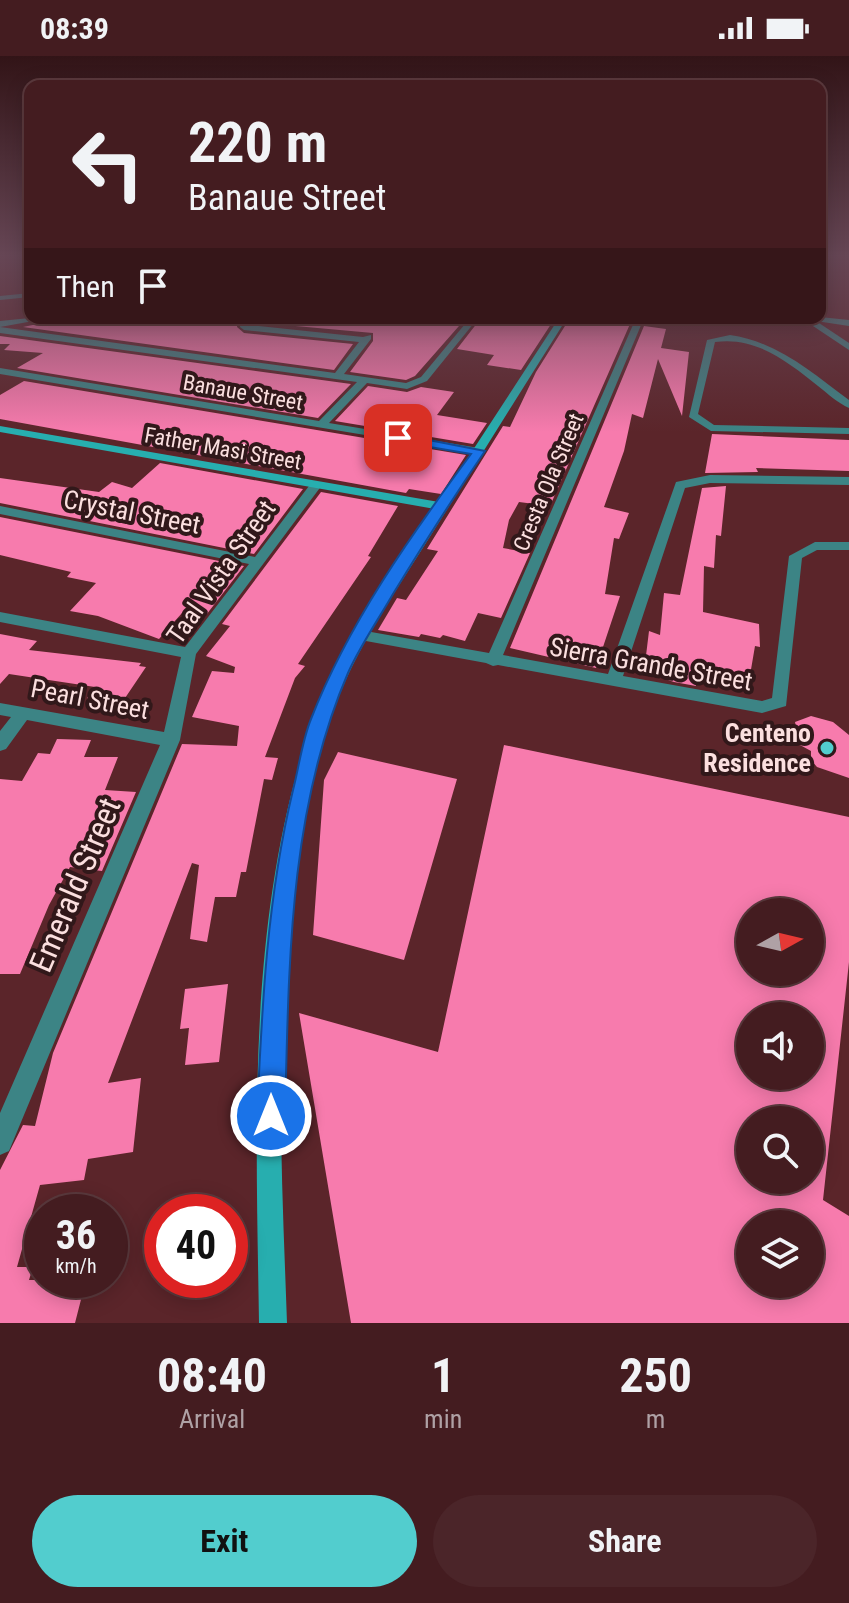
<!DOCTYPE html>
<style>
:root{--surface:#441c20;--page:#4b2529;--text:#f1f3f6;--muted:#afa1a5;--line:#5c3a3e;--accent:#52cdce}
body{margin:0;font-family:"Roboto Condensed",sans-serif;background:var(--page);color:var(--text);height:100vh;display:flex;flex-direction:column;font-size:30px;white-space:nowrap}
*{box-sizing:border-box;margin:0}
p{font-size:26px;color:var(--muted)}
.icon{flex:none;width:44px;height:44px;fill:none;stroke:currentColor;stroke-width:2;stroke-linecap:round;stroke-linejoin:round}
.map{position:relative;height:1267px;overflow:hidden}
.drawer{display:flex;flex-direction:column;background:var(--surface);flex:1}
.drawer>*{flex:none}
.top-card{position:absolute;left:24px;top:24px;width:802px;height:244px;border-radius:16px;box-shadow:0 4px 20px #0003,0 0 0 2px var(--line);background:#441c20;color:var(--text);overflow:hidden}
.needle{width:52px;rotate:82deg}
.fabs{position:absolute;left:736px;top:842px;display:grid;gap:16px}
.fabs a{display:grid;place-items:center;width:88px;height:88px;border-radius:50%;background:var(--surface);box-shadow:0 4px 20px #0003,0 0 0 2px var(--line);font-size:40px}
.speed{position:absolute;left:24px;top:1138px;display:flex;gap:16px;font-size:40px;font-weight:700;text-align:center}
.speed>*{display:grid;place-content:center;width:104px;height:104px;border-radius:50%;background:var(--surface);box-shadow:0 4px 20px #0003,0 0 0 2px var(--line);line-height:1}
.speed small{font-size:20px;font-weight:400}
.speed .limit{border:12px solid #d22;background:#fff;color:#111}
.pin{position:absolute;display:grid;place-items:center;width:68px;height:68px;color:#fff;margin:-34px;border-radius:16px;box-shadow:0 4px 12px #0006}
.me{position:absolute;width:88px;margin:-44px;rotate:0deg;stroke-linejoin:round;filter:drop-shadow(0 0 6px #0008)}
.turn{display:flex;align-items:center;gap:28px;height:168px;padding:0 32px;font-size:36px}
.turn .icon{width:104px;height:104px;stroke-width:2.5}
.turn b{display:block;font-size:56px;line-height:68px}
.then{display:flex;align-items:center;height:76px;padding:0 32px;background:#0003;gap:16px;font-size:30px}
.eta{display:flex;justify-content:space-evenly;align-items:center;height:136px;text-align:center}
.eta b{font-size:48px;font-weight:700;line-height:56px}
.primary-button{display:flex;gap:16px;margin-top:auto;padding:16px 32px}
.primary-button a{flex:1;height:92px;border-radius:48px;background:var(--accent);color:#111;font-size:32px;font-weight:700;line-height:92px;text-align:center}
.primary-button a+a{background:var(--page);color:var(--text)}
.status{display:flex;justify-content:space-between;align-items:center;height:56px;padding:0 40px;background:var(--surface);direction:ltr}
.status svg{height:22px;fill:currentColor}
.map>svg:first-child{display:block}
</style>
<div class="status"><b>08:39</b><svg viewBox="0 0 49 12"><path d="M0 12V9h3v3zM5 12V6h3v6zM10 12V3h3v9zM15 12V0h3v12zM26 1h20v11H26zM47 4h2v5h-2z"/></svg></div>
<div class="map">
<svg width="849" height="1267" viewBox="0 0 849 1267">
<rect width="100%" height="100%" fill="#5b252a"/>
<path fill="#f77bad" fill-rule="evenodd" d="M67 262H238L237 271 244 277 353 288 334 314 23 271Z
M252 262H466L415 320 406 324 350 316 373 285V277L252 266Z
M481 262H555L521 314 487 309 494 299 457 293Z
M570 262 630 268 550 450 519 446 509 464 503 492 530 497 501 562 478 557 465 585 443 579 440 582 421 578 419 581 378 574 397 542 406 544 438 495 427 493 503 370 510 371 536 316Z
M644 270 666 273 661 292 689 296 682 360 658 303 643 362 632 358 624 395 604 451 629 457 619 483 614 482 605 538 620 540 596 612 510 592Z
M0 280 351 328 318 362 17 312 43 297 4 294 10 288H0Z
M24 325 466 399 441 438 409 433 406 437 0 363V339Z
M368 330 407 336 421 331 454 336 437 359 487 367 473 388 335 365Z
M712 378 849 384V415L756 412 758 416 705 417Z
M160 407 303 433 254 498 0 447V422L99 436 112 426 132 432Z
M726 430 721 480 716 479 714 512 704 510 703 556 759 568 760 591 755 590 747 637 696 623V630L674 626 644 616 649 575 660 579 664 537 680 539 702 432Z
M321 436 398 450 368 500 371 501 298 608 305 610 295 622 265 701 278 702 272 724 264 723 246 816H241L236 841H215L207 886 190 883 199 809 192 807 108 1027 141 1022 133 1096 88 1103 84 1124 40 1129 17 1211H33L29 1224H86L75 1267H0V1114L23 1069 35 1070 53 997 182 688 237 690 239 670 192 661 212 615 234 617 235 611 206 600 230 570 222 568Z
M0 461 244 510 203 563 182 557 159 583 98 560 70 555 96 527 67 521 71 516 0 499Z
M0 578 37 585 29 594 141 607 139 610 146 611 121 648 87 642 95 631 9 618 0 628Z
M811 660 833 666 849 679V722L817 711 811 704V695L800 689 795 666Z
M57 683 91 684 84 701H118L105 734 136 736 102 815 70 811 49 849 20 918H0V723L22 725 38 697 50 698Z
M504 689 849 761V906L823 1144 849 1160V1267H351L299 957 438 996ZM750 856H810V916H750ZM750 960H810V1020H750ZM750 1064H810V1124H750ZM750 1168H810V1228H750Z
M338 696 457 723 404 904 313 879 324 724Z
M228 928 219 1006 185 1009 189 972 180 973 185 933Z"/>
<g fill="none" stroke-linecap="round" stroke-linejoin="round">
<path fill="#3c8485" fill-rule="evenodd" d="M30 237V241L0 244V240Z
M820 261 849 264V270L816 265 849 287V294L801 262Z
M30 262H50L0 271V265Z
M241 262H249V269L363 281 371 279V283L344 318 406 327 421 321 470 262H478L427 325 407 333 367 327 329 367 479 392 485 395 479 398 0 318V312L319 365 357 326 0 277V271L335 317 359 286 244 274 240 271Z
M636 262H644L503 599 608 618 676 426 710 419 849 421V429L710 427 685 432 623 620 762 645 772 642 789 500 815 486H849V494H817L802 502 786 650 762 657 498 609 493 610 486 607 355 583 353 579 355 575 360 574 489 597Z
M730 279C778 286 811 316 849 344V352C838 347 828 338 818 330 788 306 756 280 715 286L698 358 714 369 849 372V378L711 375 689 361 707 284Z
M316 425 322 429 196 598 180 684 9 1095 0 1099V1057L160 689 27 664 6 693 0 695V675L11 661 0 659V647L164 676 181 601 0 566V556L185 591 249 508 0 458V450L255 501 312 426Z"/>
<path fill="#27aeaf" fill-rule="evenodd" d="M559 262H567C521 335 475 409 429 482 394 538 355 593 333 656 266 851 280 1065 287 1267H259C256 1064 246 851 316 656 343 583 392 518 435 453L0 376V370L439 446Z"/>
</g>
<linearGradient id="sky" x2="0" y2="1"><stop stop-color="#321417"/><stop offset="0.53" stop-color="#664655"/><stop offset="1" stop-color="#664655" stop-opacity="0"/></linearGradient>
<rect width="849" height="376" fill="url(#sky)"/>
<path fill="#1a73e8" stroke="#114b97" stroke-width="2" d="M398 378 485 395C453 442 423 489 393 538 378 564 360 590 348 617 288 756 289 912 285 1060L281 1070 271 1074 261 1070 257 1060C262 949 267 842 293 734 299 711 302 685 311 663 348 568 411 479 471 398L394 385V379Z"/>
<circle fill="#52cdce" stroke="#31181a" stroke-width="3" cx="827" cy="692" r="8"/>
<g text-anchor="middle" stroke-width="8" stroke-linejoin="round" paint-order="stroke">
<g font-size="22" fill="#fbdfdf" stroke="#31181a">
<text transform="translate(243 336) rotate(10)" y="8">Banaue Street</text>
<text transform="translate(223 392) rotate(10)" y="8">Father Masi Street</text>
<text transform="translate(548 426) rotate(-67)" y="8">Cresta Ola Street</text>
</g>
<g font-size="26" fill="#fbdfdf" stroke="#31181a">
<text transform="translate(132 456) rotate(11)" y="9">Crystal Street</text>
<text transform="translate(221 516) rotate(-55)" y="9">Taal Vista Street</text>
<text transform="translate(651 608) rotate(10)" y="9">Sierra Grande Street</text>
<text transform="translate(90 643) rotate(11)" y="9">Pearl Street</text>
</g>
<g font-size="26" font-weight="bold" fill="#fbdfdf" stroke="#31181a" text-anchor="end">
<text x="811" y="686">Centeno<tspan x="811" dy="30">Residence</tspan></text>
</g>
<g font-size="32" fill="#fbdfdf" stroke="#31181a">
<text transform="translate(75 829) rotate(-67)" y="11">Emerald Street</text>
</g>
</g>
</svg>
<div class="fabs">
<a><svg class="needle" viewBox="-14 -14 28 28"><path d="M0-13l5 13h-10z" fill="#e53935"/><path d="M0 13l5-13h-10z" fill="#afa1a5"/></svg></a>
<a><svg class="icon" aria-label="sound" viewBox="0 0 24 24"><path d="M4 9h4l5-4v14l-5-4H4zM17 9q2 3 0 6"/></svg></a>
<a><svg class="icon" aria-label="search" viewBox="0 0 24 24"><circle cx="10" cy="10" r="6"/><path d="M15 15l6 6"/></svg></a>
<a><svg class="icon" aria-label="layers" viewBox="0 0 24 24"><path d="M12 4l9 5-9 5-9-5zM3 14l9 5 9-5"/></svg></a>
</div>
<div class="speed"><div>36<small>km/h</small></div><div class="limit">40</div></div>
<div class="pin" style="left:398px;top:382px;background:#d93025"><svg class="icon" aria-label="arrive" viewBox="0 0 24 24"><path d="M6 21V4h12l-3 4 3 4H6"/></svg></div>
<svg class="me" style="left:271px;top:1060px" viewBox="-20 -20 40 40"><circle r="17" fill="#1a73e8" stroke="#fff" stroke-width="3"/><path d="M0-11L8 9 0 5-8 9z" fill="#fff"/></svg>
<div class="top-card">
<div class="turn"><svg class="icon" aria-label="left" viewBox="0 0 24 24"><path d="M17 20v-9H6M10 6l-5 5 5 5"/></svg><div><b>220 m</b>Banaue Street</div></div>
<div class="then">Then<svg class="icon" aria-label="arrive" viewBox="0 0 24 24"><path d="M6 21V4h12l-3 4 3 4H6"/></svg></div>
</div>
</div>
<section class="drawer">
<div class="eta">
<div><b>08:40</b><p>Arrival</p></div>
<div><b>1</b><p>min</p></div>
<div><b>250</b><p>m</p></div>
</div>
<div class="primary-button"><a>Exit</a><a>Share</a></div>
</section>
